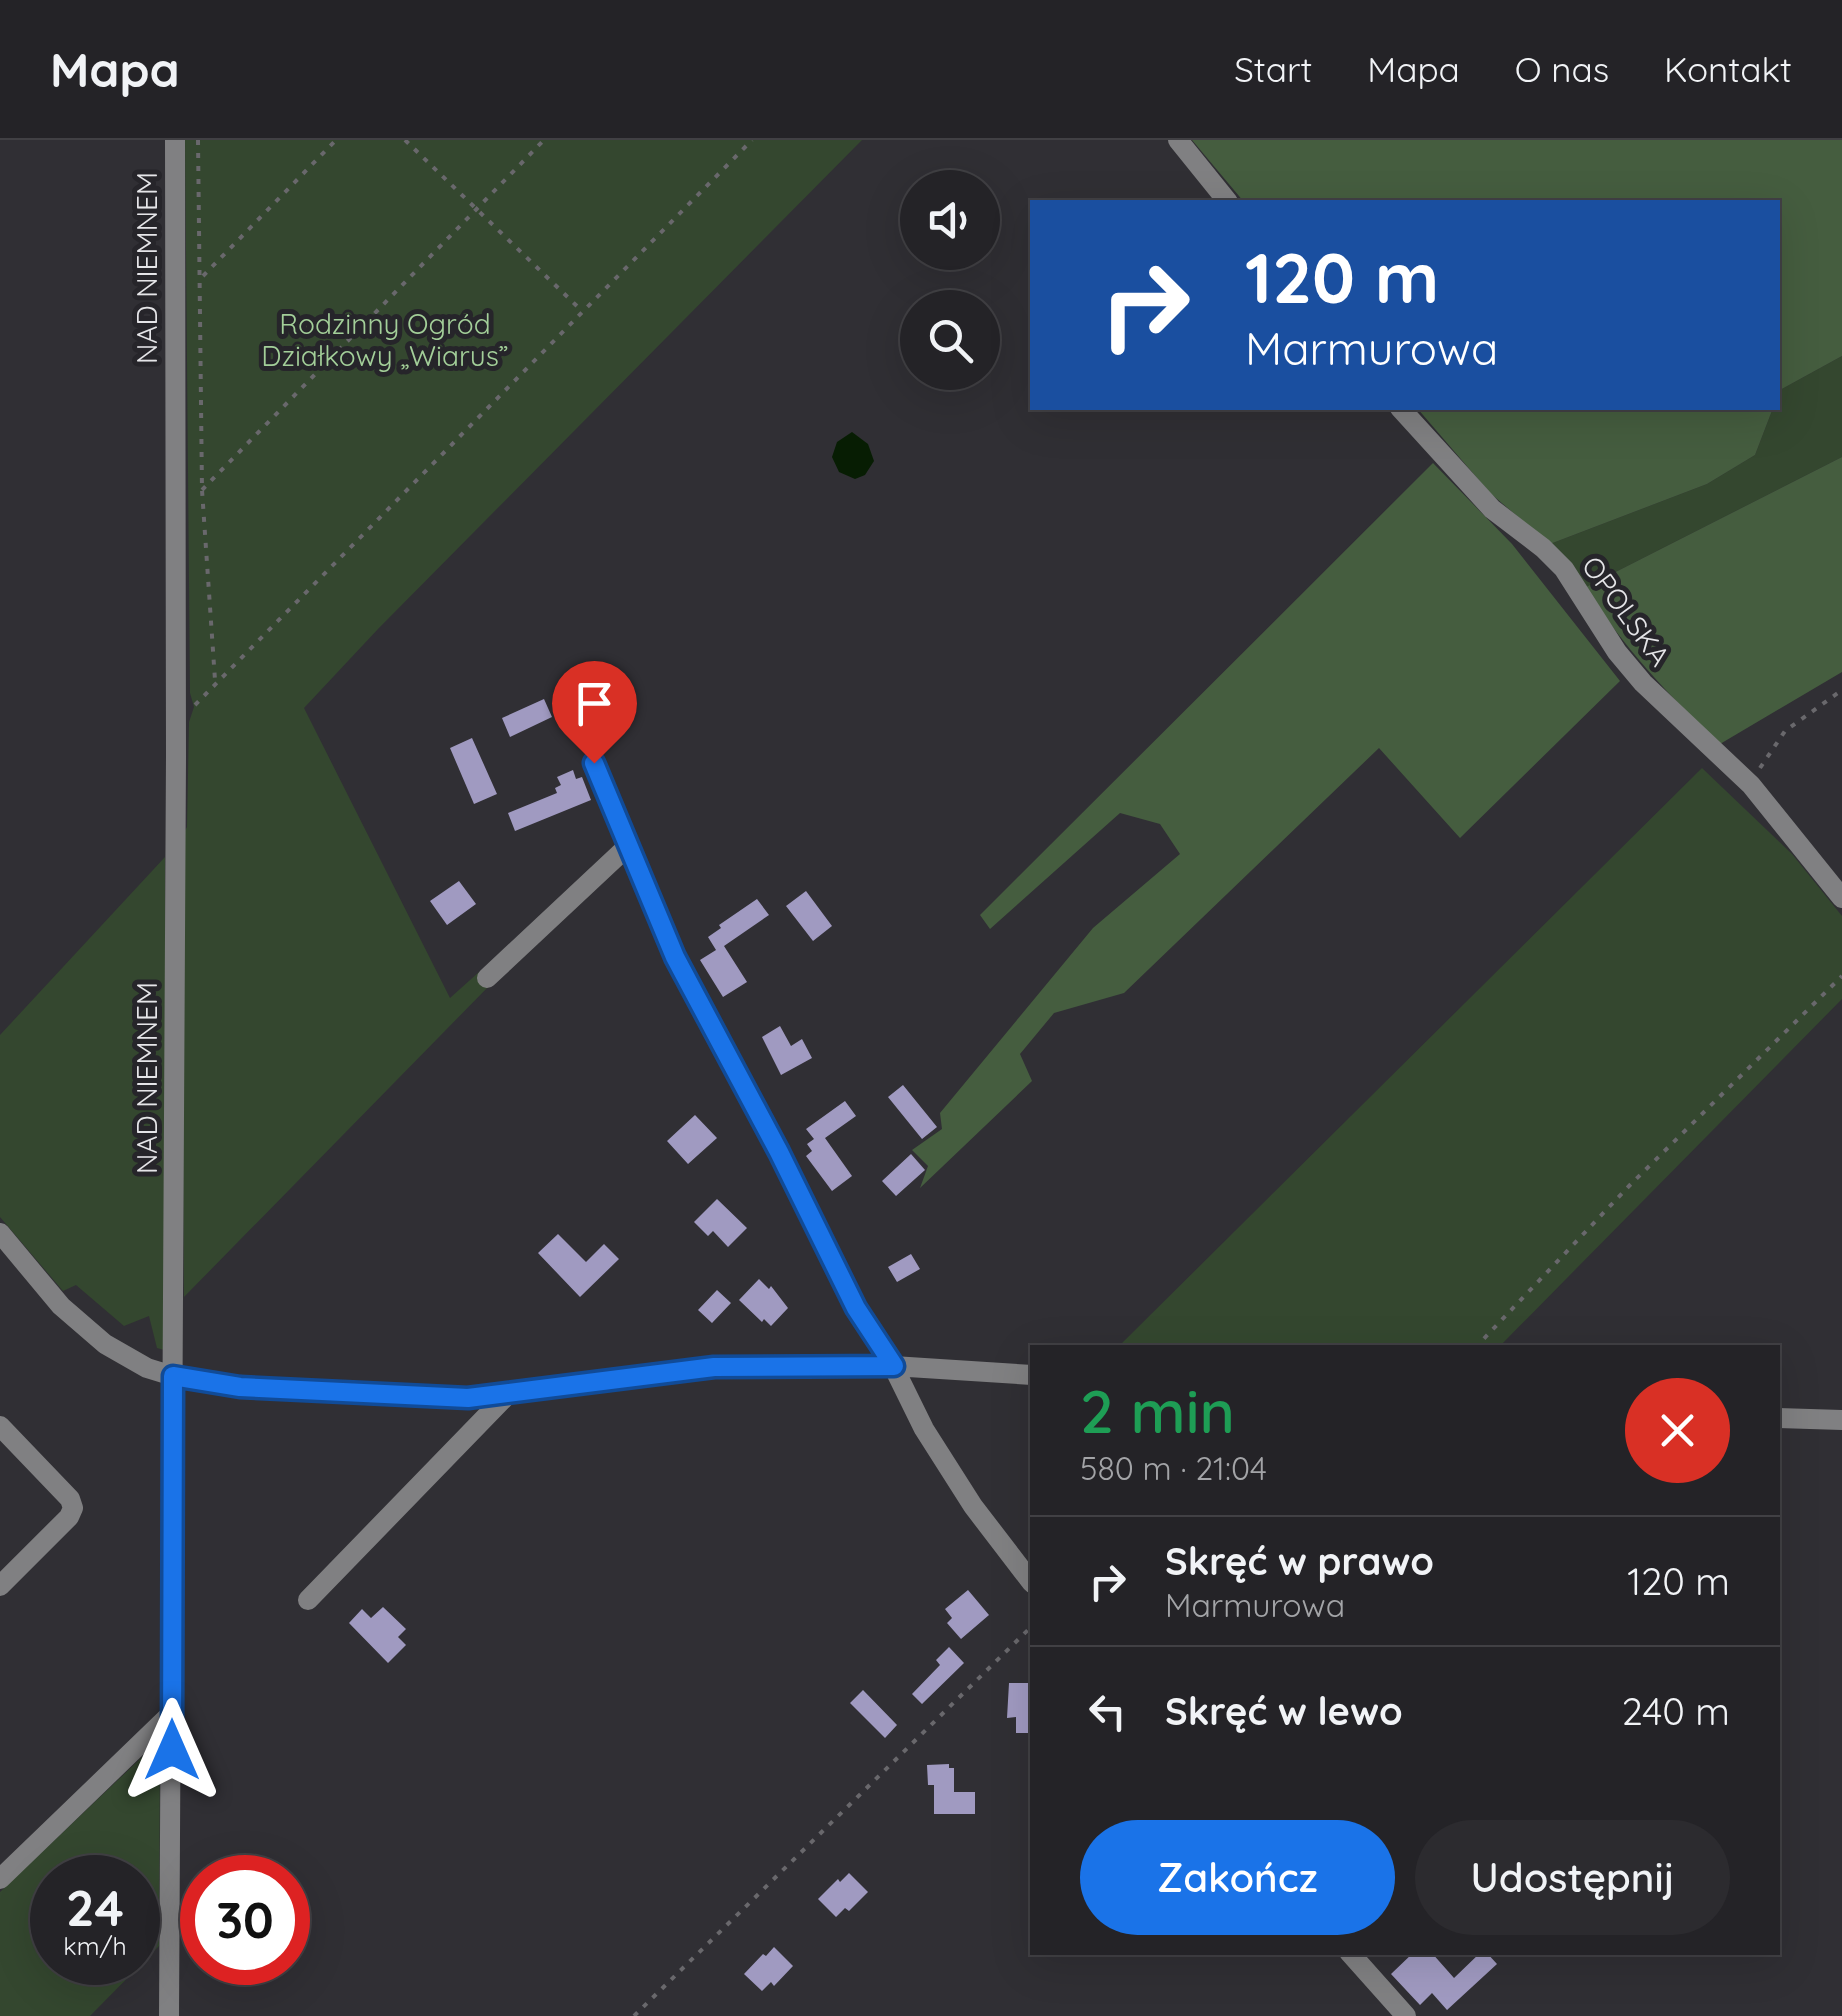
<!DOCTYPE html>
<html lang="pl">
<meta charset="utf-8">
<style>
:root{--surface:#242327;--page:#2c2b2f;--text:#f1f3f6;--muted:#a3a4a7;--line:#414044;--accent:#1a73e8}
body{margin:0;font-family:Quicksand,sans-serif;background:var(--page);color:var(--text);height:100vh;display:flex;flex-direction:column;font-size:38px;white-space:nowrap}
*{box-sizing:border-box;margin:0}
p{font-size:32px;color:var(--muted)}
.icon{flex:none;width:55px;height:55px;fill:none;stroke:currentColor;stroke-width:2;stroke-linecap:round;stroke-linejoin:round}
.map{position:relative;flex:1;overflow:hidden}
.panel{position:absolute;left:1030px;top:1205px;width:750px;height:610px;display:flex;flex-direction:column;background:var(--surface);border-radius:0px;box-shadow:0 10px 40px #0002,0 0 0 2px var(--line)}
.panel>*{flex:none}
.top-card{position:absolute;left:1030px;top:60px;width:750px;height:210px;border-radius:0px;box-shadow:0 10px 40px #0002,0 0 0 2px var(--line);background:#1a4fa0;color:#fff;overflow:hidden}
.buttons{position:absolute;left:900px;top:30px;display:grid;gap:20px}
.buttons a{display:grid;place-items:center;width:100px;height:100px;border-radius:50%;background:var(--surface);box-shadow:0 10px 40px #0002,0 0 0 2px var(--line);font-size:50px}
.speed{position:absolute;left:30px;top:1715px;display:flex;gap:20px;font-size:50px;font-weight:700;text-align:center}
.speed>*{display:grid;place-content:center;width:130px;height:130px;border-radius:50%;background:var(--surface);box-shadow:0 10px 40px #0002,0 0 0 2px var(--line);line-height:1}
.speed small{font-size:25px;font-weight:400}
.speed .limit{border:15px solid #d22;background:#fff;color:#111}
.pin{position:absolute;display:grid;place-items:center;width:85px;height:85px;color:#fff;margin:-102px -42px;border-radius:50% 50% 50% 0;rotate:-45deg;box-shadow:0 0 10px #0007}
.pin .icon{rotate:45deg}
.me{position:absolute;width:110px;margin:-55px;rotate:0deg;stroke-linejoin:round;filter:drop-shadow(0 0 8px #0008)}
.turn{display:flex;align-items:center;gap:35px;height:210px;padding:0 50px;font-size:45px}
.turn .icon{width:130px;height:130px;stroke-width:2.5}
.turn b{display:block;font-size:70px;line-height:85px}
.round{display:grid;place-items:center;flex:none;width:105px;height:105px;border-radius:52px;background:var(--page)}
.headline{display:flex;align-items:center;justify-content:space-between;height:170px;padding:0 50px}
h1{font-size:60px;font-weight:600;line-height:75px;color:#1e9e55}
.action{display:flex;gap:20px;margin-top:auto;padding:20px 50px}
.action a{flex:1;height:115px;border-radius:60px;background:var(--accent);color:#fff;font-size:40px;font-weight:600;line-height:115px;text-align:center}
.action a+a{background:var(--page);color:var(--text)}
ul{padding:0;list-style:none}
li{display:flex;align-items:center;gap:30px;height:130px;padding:0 50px;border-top:2px solid var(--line)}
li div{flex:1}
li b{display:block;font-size:38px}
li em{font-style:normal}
header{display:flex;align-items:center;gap:60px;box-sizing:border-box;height:140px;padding:0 50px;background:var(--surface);border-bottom:2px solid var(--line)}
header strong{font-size:48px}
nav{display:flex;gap:55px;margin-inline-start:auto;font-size:35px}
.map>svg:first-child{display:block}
</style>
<header>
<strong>Mapa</strong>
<nav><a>Start</a><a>Mapa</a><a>O nas</a><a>Kontakt</a></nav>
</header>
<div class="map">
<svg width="1842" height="1876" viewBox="0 0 1842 1876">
<rect width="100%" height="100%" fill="#302f34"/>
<path fill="#34472f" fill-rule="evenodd" d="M185 0H862L378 489 304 568 450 858 479 832 490 845 184 1157 181 698 187 687 189 582 194 567 190 553Z
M1842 216V317L1586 447 1550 404 1707 344 1755 315 1773 268H1778L1780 250Z
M1702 628 1792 714 1842 776V859L1499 1207H1118Z
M165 717 167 1147 164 1210 157 1208 149 1176 124 1186 76 1145 63 1151 0 1077V895Z
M160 1600 159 1806 90 1876H0V1752ZM52 1738H138V1822H52Z"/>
<path fill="#455d3f" d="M1192 0H1842V216L1780 250 1778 257V62H1244Z
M1417 268H1773L1755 315 1707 344 1550 404 1490 353Z
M1842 317V532L1720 604C1669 555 1623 508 1586 447Z
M1433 323 1512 404 1620 541 1460 698 1379 608 1124 853 1054 873 1020 914 1032 941 920 1048 928 1026 912 1010 942 989 940 973 1093 788 1180 714 1160 684 1120 673 990 789 980 775Z"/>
<path fill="#071d03" d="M852 292 868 304 874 321 865 335 855 339 839 332 832 317 837 302Z"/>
<path fill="#a09ac1" d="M544 559 552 577 510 597 502 578Z
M472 598 497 654 474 664 450 608Z
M573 630 576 639 582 637 591 660 515 691 508 673 557 653 555 648 561 645 557 637Z
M459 741 476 764 447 785 430 761Z
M806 751 832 786 813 801 786 766Z
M757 759 769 775 724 806 747 842 723 857 700 820 716 810 708 797 721 788 719 785Z
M780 886 791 906 802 899 812 918 781 935 762 897Z
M903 945 937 987 922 999 888 957Z
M845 961 856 976 825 998 852 1036 832 1051 806 1016 812 1011 807 1004 814 999 806 989Z
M695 975 717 998 688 1024 667 1001Z
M911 1014 925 1030 896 1056 882 1041Z
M717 1059 747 1088 728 1107 713 1091 708 1096 694 1082Z
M558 1094 586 1122 604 1104 619 1119 580 1157 538 1113Z
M911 1114 920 1129 897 1142 888 1127Z
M759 1139 769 1149 771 1146 788 1168 771 1186 764 1179 762 1182 739 1160Z
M717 1150 731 1163 712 1183 698 1170Z
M968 1450 989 1475 961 1499 947 1483 952 1478 945 1469Z
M383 1467 406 1489 398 1497 406 1505 388 1523 349 1483 362 1469 371 1478Z
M949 1507 964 1523 922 1564 912 1554 940 1525 936 1520Z
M1009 1543H1032V1593H1016V1577L1007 1578Z
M863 1550 897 1585 885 1598 850 1563Z
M949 1624V1628H954V1652H975V1674H934V1645H928L927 1625Z
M849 1733 868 1752 849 1771 845 1768 836 1777 818 1759 838 1739 840 1742Z
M774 1807 793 1826 774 1846 771 1842 762 1851 744 1834 763 1814 766 1816Z
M1414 1812H1431L1454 1838 1481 1812H1486L1497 1824 1447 1870 1432 1853 1420 1865 1391 1834Z"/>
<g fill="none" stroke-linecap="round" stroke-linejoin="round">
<path stroke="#69686c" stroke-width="4" stroke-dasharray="5 8" stroke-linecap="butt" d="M198 0 202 350 215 540
M405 0 582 171
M203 136 336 0
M202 350 544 0
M195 565 752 0
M1760 628 1785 591 1842 550
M1475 1208 1630 1045 1842 836
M634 1876 1032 1486"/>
<path stroke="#808082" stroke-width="20" d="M1178 0 1228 62
M1400 268 1492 369 1543 408 1564 429 1617 512 1643 543 1751 645 1842 758
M594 623 675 817 779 1012 856 1168 893 1226 924 1289 973 1366 1032 1443
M487 838 628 706
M0 1093 61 1166 105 1204 147 1228 173 1236 240 1247 468 1258 714 1227 893 1226 1032 1235
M1778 1278 1842 1280
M0 1286 70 1359 73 1368 69 1377 0 1446
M308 1460 509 1253
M0 1739 172 1573
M1349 1812 1406 1876
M169 1876 176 616 175 0"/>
</g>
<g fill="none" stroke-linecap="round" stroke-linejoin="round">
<defs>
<path id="route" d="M172 1610 173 1236 240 1247 468 1258 714 1227 894 1226 856 1168 779 1012 675 817 594 623"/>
</defs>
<use href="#route" stroke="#114b97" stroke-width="25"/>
<use href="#route" stroke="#1a73e8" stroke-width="18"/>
</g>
<g text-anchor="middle" stroke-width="10" stroke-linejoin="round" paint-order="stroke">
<g font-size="28" fill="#e5e5e8" stroke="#26252a">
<text transform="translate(147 128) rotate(-90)" y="10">NAD NIEMNEM</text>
<text transform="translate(1626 471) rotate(54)" y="10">OPOLSKA</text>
<text transform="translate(147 938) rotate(-90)" y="10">NAD NIEMNEM</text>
</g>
<g font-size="28" fill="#a3cf99" stroke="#26252a">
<text x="385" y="194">Rodzinny Ogród<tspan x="385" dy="32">Działkowy „Wiarus”</tspan></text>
</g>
</g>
</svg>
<div class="buttons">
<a><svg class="icon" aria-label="sound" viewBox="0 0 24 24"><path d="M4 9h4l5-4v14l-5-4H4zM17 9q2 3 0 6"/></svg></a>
<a><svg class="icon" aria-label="search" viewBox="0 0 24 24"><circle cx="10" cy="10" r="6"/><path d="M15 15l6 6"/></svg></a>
</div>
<div class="speed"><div>24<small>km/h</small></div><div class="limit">30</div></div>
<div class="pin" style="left:594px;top:623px;background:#d93025"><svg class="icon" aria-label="arrive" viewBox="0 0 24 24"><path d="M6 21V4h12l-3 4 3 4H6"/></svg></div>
<svg class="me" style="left:172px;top:1610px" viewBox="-20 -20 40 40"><path d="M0-17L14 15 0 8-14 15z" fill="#1a73e8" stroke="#fff" stroke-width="4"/></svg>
<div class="top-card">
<div class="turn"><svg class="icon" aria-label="right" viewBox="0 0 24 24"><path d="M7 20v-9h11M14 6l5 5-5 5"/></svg><div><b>120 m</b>Marmurowa</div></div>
</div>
<section class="panel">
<div class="headline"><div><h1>2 min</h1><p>580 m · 21:04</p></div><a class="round" style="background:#d93025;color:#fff"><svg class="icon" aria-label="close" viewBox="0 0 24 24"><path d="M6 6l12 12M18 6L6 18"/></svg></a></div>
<ul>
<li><svg class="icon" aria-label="right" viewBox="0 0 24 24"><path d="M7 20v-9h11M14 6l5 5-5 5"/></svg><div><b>Skręć w prawo</b><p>Marmurowa</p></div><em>120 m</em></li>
<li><svg class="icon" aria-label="left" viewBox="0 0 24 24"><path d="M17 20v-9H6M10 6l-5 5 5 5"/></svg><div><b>Skręć w lewo</b></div><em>240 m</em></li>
</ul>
<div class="action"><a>Zakończ</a><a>Udostępnij</a></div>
</section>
</div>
